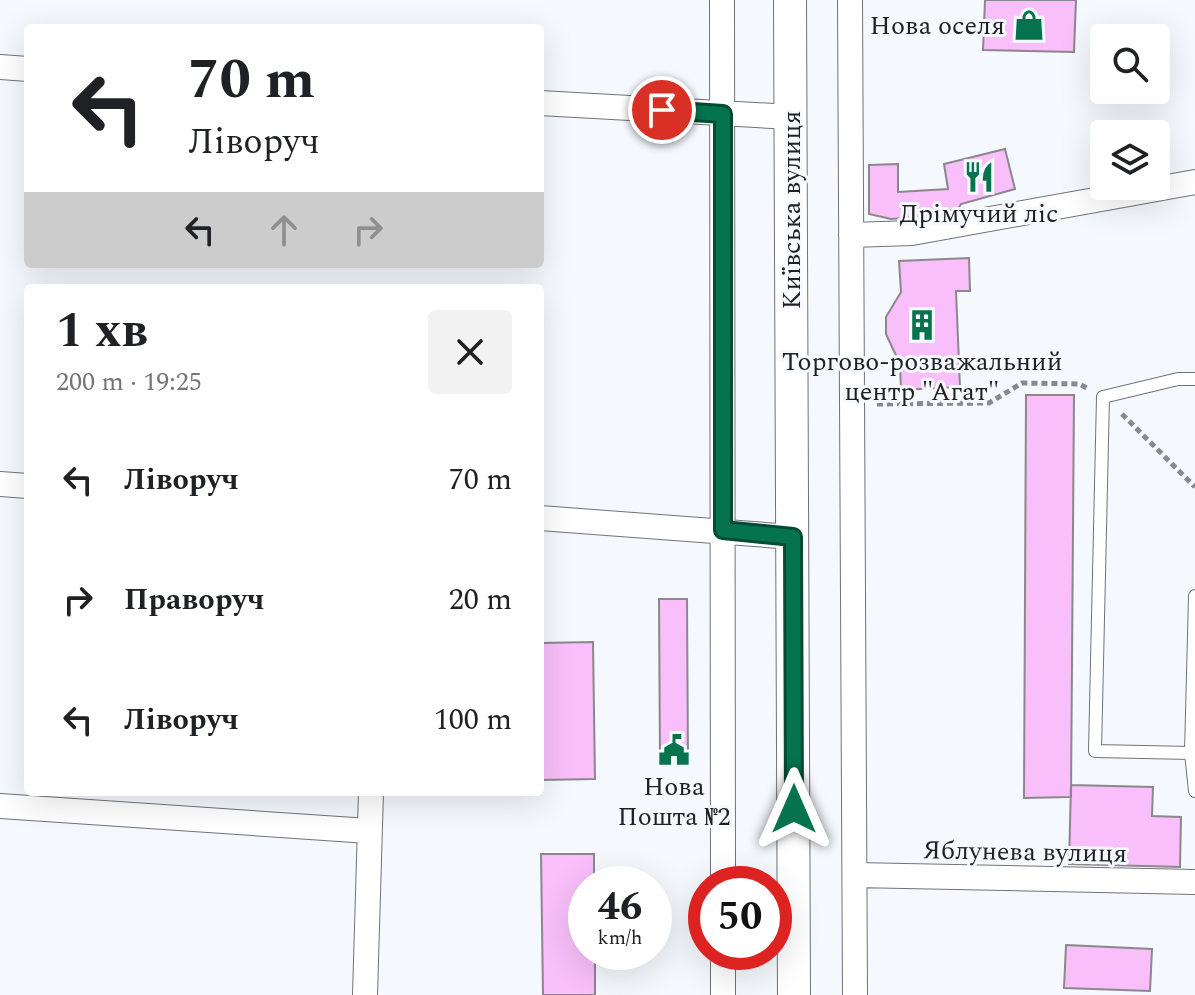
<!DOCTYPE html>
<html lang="uk">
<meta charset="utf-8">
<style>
:root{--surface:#fff;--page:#f2f2f2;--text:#202124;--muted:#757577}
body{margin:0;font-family:Spectral,serif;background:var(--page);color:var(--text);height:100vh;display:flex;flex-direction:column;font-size:30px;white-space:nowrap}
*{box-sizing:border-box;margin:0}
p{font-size:26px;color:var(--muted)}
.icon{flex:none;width:44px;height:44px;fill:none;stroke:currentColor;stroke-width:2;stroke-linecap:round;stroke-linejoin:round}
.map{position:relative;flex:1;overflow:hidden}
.sheet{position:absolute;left:24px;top:284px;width:520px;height:512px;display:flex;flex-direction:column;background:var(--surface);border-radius:8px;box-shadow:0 8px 32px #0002}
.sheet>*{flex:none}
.guide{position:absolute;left:24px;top:24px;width:520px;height:244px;border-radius:8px;box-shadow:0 8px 32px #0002;background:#fff;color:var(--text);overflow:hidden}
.buttons{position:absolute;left:1090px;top:24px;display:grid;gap:16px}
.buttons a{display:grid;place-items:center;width:80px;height:80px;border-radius:8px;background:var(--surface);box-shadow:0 8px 32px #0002;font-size:40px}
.speed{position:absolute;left:568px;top:866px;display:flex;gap:16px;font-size:40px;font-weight:700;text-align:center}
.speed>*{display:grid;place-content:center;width:104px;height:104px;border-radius:50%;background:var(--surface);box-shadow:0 8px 32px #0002;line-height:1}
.speed small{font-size:20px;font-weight:400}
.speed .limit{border:12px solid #d22;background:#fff;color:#111}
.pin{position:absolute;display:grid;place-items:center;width:68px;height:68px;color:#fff;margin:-34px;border:4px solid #fff;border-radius:50%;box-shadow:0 2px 8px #0007}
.me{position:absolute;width:88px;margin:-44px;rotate:0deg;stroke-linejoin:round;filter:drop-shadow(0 0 6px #0008)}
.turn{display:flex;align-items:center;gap:28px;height:168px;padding:0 32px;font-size:36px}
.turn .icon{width:104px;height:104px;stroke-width:2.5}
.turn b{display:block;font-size:56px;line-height:68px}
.lanes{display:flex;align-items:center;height:76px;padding:0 32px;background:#0003;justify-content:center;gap:40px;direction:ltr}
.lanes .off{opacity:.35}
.round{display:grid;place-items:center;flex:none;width:84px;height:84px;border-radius:8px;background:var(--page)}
.overview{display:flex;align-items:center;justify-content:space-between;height:136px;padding:0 32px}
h1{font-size:48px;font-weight:700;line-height:60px}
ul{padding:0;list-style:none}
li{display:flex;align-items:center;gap:24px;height:120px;padding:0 32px}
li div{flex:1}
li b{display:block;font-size:30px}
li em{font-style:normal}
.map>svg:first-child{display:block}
</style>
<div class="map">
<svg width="1195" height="995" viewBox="0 0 1195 995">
<rect width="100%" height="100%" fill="#f5f9fe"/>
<path fill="#f8bffa" stroke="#8b878b" stroke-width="2" d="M985 0H1076L1074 52 983 50Z
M1005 149 1015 189 961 204 958 209 916 217 891 219 869 214V165L898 164V192L948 189 944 164Z
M969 258 970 291H956L960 387 901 390 900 364 886 334V317L901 292 899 261Z
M1026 395H1074L1071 797 1024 798Z
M659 599H687L688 763H660Z
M593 642 595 779 542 780 541 643Z
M1071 785 1153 787 1152 816 1181 817 1180 867 1069 864Z
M541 854H594V884H586V952H595V995H543Z
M1066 945 1152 949 1150 991 1064 988Z"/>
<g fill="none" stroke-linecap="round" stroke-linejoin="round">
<defs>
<path id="service" d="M1195 596 1191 753 1195 791
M1191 753 1095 751 1103 397 1178 379H1195"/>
<path id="minor" d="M722 0 723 884
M850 0 855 995
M0 67 28 69
M540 103 791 117
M851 235 912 233 1195 182
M0 484 28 486
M540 518 793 537
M0 806 369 831
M855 875 1195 882
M723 952V995
M365 995 371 792"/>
<path id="secondary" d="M790 0 794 995"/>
</defs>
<use href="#service" stroke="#6f7377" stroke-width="14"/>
<use href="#minor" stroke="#6f7377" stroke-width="26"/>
<use href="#secondary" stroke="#6f7377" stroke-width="34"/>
<path stroke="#878a8d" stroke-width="5" stroke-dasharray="6 4" stroke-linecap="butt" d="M877 404 989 403 1022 383 1079 384 1089 389
M1122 414 1195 487"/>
<use href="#service" stroke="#fff" stroke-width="12"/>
<use href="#minor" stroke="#fff" stroke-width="24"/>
<use href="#secondary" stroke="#fff" stroke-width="32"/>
</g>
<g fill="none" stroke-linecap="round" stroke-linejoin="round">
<defs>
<path id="route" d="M662 110 723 114V530L793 537 794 809"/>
</defs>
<use href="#route" stroke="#034b33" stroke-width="20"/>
<use href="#route" stroke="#05744e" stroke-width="14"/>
</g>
<defs>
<symbol id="shop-bare" viewBox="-9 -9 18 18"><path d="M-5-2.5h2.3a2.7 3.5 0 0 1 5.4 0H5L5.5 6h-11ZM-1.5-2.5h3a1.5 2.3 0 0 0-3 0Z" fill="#05744e" stroke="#f5f9fe" stroke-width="2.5" paint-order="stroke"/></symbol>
<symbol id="restaurant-bare" viewBox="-9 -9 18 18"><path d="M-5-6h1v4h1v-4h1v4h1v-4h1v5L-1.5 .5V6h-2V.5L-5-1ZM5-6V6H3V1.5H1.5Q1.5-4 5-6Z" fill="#05744e" stroke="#f5f9fe" stroke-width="2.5" paint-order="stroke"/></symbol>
<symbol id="building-bare" viewBox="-9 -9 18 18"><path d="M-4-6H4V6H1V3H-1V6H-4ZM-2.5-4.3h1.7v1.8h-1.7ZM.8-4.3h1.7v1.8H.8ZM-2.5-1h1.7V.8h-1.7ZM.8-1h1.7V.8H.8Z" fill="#05744e" stroke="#f5f9fe" stroke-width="2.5" paint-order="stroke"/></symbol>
<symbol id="civic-bare" viewBox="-9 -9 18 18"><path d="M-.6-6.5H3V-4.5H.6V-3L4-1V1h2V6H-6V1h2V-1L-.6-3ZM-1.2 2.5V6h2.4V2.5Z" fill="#05744e" stroke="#f5f9fe" stroke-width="2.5" paint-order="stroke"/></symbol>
</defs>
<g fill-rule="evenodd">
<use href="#shop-bare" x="1007" y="3" width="44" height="44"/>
<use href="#restaurant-bare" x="957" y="155" width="44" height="44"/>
<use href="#building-bare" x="900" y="303" width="44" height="44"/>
<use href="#civic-bare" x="652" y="728" width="44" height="44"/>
</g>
<g text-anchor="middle" stroke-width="6" stroke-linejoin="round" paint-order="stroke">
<g font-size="26" fill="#202123" stroke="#f5f9fe">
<text x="1005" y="34" text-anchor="end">Нова оселя</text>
<text x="979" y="222">Дрімучий ліс</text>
<text x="922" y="370">Торгово-розважальний<tspan x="922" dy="30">центр "Агат"</tspan></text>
<text x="674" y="795">Нова<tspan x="674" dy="30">Пошта №2</tspan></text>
</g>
<g font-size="26" fill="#202123" stroke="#f5f9fe">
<text transform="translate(791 210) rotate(-90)" y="9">Київська вулиця</text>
<text transform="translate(1025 851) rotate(1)" y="9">Яблунева вулиця</text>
</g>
</g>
</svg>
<div class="buttons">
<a><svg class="icon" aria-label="search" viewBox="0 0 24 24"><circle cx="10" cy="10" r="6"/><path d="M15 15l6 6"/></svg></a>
<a><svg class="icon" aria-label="layers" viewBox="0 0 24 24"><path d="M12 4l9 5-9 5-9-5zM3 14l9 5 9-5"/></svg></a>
</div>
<div class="speed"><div>46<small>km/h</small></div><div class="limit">50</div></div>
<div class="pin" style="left:662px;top:110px;background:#d93025"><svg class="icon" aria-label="arrive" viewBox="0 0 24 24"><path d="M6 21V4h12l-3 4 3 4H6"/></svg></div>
<svg class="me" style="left:794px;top:809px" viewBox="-20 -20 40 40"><path d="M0-17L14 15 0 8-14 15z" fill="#05744e" stroke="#fff" stroke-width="4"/></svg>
<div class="guide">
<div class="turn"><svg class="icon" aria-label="left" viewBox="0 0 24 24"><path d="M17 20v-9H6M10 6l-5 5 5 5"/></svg><div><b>70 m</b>Ліворуч</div></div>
<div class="lanes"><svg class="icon" aria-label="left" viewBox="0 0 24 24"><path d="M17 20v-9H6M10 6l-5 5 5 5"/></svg><svg class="icon off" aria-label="ahead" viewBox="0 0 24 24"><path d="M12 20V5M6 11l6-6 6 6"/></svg><svg class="icon off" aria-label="right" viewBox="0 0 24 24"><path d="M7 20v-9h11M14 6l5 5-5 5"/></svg></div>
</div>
<section class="sheet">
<div class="overview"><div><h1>1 хв</h1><p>200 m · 19:25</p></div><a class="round"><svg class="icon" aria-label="close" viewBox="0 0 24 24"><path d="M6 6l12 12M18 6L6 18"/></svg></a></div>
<ul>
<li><svg class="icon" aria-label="left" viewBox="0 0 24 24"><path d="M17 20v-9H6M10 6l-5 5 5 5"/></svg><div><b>Ліворуч</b></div><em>70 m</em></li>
<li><svg class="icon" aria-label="right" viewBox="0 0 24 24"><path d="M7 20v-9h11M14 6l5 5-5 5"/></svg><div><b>Праворуч</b></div><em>20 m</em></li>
<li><svg class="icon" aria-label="left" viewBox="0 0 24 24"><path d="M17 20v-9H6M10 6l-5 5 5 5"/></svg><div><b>Ліворуч</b></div><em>100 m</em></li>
</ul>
</section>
</div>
